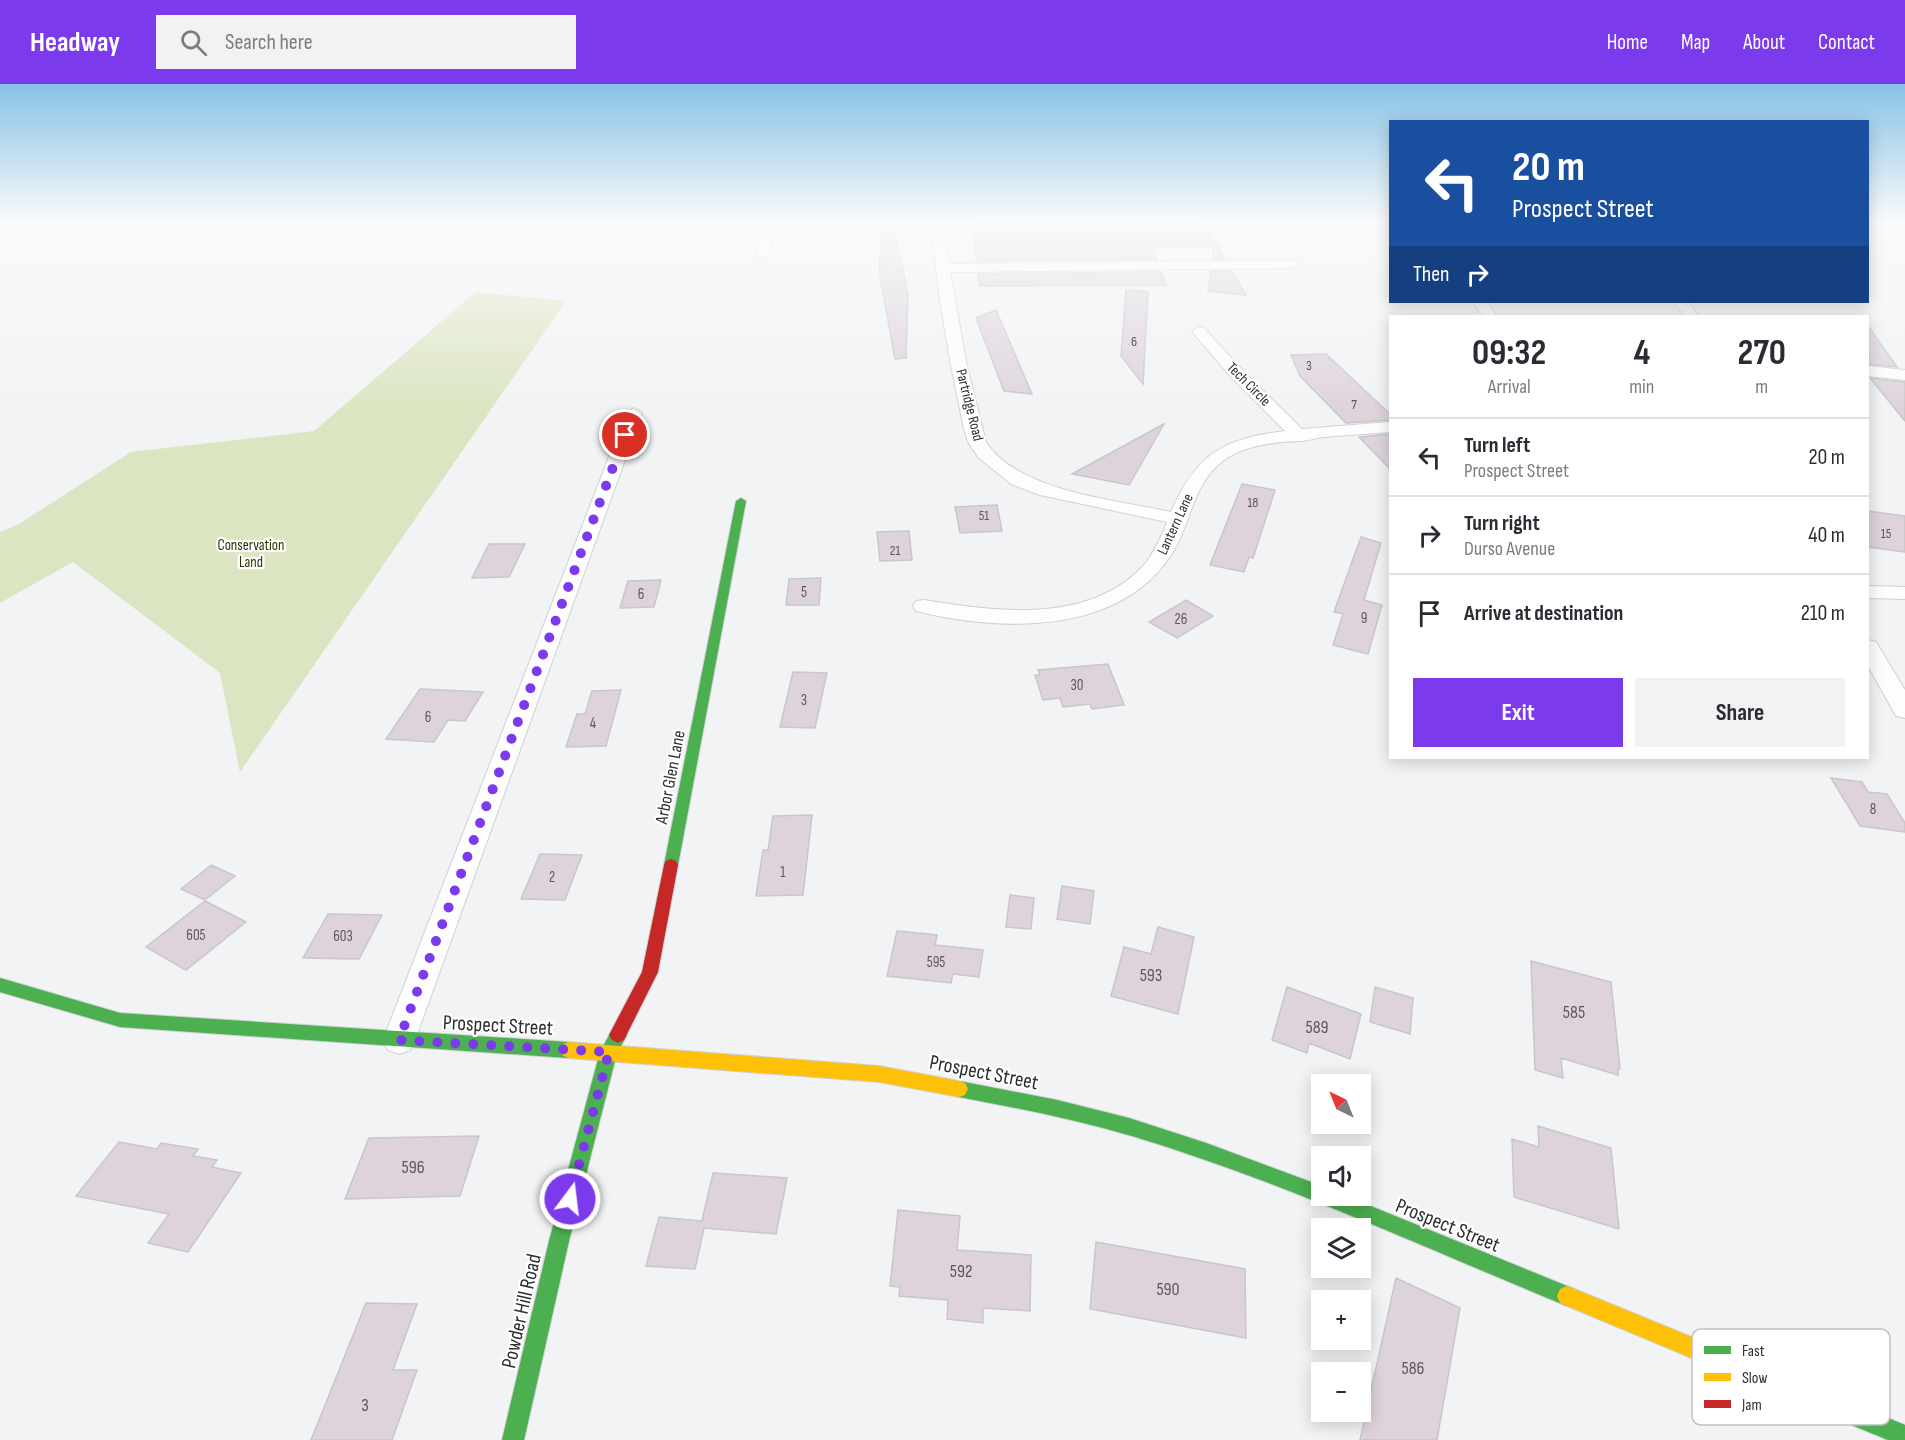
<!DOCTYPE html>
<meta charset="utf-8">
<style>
:root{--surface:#fff;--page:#f2f2f3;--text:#2b2b33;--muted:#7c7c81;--line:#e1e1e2;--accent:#7c3aed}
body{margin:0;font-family:"Sofia Sans Condensed",sans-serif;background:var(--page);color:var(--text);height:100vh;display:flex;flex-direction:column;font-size:22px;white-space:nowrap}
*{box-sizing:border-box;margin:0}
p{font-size:20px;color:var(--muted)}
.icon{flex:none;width:33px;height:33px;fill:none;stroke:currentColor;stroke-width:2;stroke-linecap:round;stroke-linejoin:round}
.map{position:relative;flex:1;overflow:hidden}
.drawer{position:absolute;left:1389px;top:231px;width:480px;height:444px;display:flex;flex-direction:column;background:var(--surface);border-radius:0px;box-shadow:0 3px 15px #0003}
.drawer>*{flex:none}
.hud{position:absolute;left:1389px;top:36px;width:480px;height:183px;border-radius:0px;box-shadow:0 3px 15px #0003;background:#1a4fa0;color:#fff;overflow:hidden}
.needle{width:39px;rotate:317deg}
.buttons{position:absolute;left:1311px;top:990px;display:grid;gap:12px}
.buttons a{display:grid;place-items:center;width:60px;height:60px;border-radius:0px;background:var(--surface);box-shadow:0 3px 15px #0003;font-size:30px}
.pin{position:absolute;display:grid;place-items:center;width:51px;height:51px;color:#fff;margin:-26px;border:3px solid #fff;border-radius:50%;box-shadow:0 2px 6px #0007}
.me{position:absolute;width:66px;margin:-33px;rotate:15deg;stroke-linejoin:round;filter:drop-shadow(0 0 4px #0008)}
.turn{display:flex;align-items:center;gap:21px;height:126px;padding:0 24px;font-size:27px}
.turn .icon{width:78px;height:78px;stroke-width:2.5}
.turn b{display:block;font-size:42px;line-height:51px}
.then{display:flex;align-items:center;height:57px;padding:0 24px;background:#0003;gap:12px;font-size:22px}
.eta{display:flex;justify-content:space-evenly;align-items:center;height:102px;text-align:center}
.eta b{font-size:36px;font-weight:700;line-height:42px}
.action{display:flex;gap:12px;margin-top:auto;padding:12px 24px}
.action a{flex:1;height:69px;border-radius:0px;background:var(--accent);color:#fff;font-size:24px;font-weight:700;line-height:69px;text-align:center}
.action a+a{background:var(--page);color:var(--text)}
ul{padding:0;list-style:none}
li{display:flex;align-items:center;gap:18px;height:78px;padding:0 24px;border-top:2px solid var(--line)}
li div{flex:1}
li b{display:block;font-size:22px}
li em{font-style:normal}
header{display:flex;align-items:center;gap:36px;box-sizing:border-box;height:84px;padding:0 30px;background:var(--accent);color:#fff}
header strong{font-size:28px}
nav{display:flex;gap:33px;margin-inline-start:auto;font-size:21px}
.search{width:420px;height:54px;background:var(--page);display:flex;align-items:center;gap:15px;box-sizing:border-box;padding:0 21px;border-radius:0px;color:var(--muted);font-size:22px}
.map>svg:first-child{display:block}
</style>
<header>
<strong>Headway</strong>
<div class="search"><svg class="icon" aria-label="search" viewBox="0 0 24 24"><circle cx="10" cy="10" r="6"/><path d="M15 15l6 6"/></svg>Search here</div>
<nav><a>Home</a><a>Map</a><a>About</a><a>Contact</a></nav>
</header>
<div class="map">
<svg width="1905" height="1356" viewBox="0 0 1905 1356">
<rect width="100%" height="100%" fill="#f1f3f5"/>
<path fill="#dce5c2" d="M476 208 566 217 240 688 220 589 73 478 0 519V448L19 440 131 368 314 347Z"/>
<path fill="#ded3dd" stroke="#c7c7c8" stroke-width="1.5" d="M883 137H893L908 211 906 274 895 275 879 186Z
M971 137H1204L1225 175H1212L1214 163H1152L1157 175 977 177Z
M1211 187H1232L1246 211 1208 207Z
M1161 188 1166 201 980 202 978 190Z
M1126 206 1148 208 1143 300 1121 272Z
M996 226 1032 310 1004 307 976 234Z
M1868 242 1897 283 1868 280Z
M1326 270 1390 330V336L1346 339 1300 292 1291 271Z
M1870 294 1905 298V337Z
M1164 340 1129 401 1072 390Z
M1390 350V385L1359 353Z
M1242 400 1275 406 1253 474 1249 473 1244 488 1210 481Z
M997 421 1002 447 960 449 955 423Z
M1868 427 1905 432V468L1868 463Z
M909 447 912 476 880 477 877 448Z
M1361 453 1381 459 1364 516 1382 521 1368 570 1333 561 1343 530 1334 528Z
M489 460H525L509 493 472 494Z
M821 494 819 521H786L789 495Z
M661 496 654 523 620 524 628 497Z
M1186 516 1213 532 1177 554 1149 538Z
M1108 580 1124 621 1092 625 1090 620 1063 623 1060 614 1043 616 1035 591H1040L1038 586Z
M793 588 827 589 815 644 780 643Z
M420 605 483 608 465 637 448 636 434 658 386 655Z
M621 606 606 662 566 663 577 630H585L592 607Z
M1831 694 1862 698 1868 708 1887 710 1905 739V748L1860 742Z
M812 731 803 811 756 812 763 766H768L773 732Z
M540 770 582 771 565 816 521 815Z
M211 781 235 792 205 816 181 805Z
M1062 802 1094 807 1090 840 1057 835Z
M1010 811 1034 814 1031 845 1006 843Z
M205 817 246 838 186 886 146 863Z
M328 830 382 831 359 875 303 874Z
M1158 843 1194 853 1178 930 1111 912 1124 863 1151 870Z
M897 847 937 851 935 861 983 866 979 893 953 890 951 899 887 892Z
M1531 877 1611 898 1620 985 1618 984V991L1561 974 1563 994 1535 986Z
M1287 903 1361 930 1350 975 1309 959 1307 969 1272 956Z
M1375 903 1413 914 1410 950 1370 938Z
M1538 1042 1611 1064 1619 1145 1514 1113 1512 1055 1539 1063Z
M479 1052 460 1112 345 1115 369 1054Z
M119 1058 157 1065 161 1059 198 1065 193 1072 217 1076 212 1083 241 1089 188 1168 148 1159 169 1130 76 1112Z
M713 1089 787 1094 776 1150 704 1144 695 1185 646 1182 659 1133 702 1137Z
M898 1126 960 1132 957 1166 1031 1171 1030 1227 983 1224V1239L947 1235 948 1216 899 1212 900 1203 890 1202Z
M1096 1158 1245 1185 1246 1254 1090 1225Z
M1396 1194 1460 1224 1437 1356H1360Z
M366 1219 417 1220 393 1286H417L392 1356H311Z"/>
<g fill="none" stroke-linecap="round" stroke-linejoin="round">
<defs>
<path id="lane" d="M201 137 289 144 340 137C309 156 262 147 228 142 219 141 208 141 201 137Z"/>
<path id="street" d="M762 137H774L769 171 763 175 757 171Z
M931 137H943L949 180 1292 176 1299 180 1292 184 950 188 967 282 986 358C1018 408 1117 416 1171 428 1197 369 1223 355 1285 347L1232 294 1194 250 1192 247 1199 243 1204 244 1244 288 1302 345 1390 338V348C1368 350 1345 351 1323 353 1315 354 1307 357 1301 357 1275 358 1244 361 1223 377 1193 399 1191 439 1173 468 1121 552 1001 548 916 527L913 522 916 517 924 516C992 527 1080 540 1136 489 1151 476 1160 456 1167 438L1040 411 1011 400 978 373 968 358 964 345 951 282 939 210Z
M1474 218H1488L1496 232H1482Z
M1675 218H1689L1698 232H1684Z
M1868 282 1905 286V296L1868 292Z
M634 324 642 329 415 956 410 966 399 970 388 966 383 956 626 329Z
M1868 502 1905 503V515L1868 514Z
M1868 556 1876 558 1905 606V634L1896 632 1868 582Z"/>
<path id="fast" d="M741 414 746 417 678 781 676 785H666L664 781 736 417Z
M0 894 120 929 568 958 574 961 577 966 574 971 568 974 120 943 0 908Z
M618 943 624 946 627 951 617 969 569 1157 524 1356H502L549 1157 600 968 612 946Z
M959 997 1057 1016 1129 1034 1206 1059 1322 1102V1112H1346L1567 1202 1574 1205 1577 1212 1574 1219 1567 1222C1423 1163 1281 1097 1132 1052 1075 1035 1017 1024 959 1013L953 1011 950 1005 953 999Z
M1823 1307 1905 1341V1356H1888L1815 1326 1812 1318 1815 1310Z"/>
<path id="slow" d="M568 958 879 982 959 997 965 999 968 1005 965 1011 959 1013 879 998 568 974 562 971 559 966 562 961Z
M1567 1202 1831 1310 1834 1318 1831 1326 1823 1329 1560 1219 1557 1212 1560 1205Z"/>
<path id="jam" d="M671 775 676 777 678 781 658 888 624 956 618 959 612 956 609 951 642 888 664 781 666 777Z"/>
</defs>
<use href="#lane" stroke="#cfd1d2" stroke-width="2"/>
<use href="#street" stroke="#cfd1d2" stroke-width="2"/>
<use href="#fast" stroke="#cfd1d2" stroke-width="2"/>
<use href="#slow" stroke="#cfd1d2" stroke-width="2"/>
<use href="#jam" stroke="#cfd1d2" stroke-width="2"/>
<use href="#lane" fill="#fdfdfe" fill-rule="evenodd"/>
<use href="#street" fill="#fdfdfe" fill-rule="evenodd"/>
<use href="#fast" fill="#4caf50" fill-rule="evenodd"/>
<use href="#slow" fill="#ffc107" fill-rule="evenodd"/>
<use href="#jam" fill="#c62828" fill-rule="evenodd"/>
</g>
<linearGradient id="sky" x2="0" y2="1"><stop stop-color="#88c2e6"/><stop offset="0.42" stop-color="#f9fafa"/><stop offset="1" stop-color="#f9fafa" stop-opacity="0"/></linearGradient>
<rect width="1905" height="327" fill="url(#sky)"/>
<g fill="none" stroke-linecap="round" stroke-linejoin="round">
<path stroke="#7c3aed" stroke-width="10" stroke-dasharray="0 18" d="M570 1115 609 968 399 956 625 351"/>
</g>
<g text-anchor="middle" stroke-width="4.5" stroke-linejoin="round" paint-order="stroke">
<g font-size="14" fill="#59575b">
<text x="1134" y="262">6</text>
<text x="1309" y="286">3</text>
<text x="1354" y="325">7</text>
<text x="1253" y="423">18</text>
<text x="984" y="436">51</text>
<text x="1886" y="454">15</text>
<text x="895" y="471">21</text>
</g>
<g font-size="15" fill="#2d2e30" stroke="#fff">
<text transform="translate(1249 300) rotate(45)" y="5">Tech Circle</text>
<text transform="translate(970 321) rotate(76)" y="5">Partridge Road</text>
<text transform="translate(1175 440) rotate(-65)" y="5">Lantern Lane</text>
</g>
<g font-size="15" fill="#2c3400" stroke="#fff">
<text x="251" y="466">Conservation<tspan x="251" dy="17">Land</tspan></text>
</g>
<g font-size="15" fill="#59575b">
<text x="804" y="513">5</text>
<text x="641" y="515">6</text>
<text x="1364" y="539">9</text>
<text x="1181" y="540">26</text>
<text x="1077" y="606">30</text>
<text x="804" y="621">3</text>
<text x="428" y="638">6</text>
<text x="593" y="644">4</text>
<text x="1873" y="730">8</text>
<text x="783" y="793">1</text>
<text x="552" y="798">2</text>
<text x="196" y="856">605</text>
<text x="343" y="857">603</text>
<text x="936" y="883">595</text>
</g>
<g font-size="18" fill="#2d2e30" stroke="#fff">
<text transform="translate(670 693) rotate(-79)" y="6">Arbor Glen Lane</text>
</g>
<g font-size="18" fill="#59575b">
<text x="1151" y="897">593</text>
<text x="1574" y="934">585</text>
<text x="1317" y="949">589</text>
<text x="413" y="1089">596</text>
<text x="961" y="1193">592</text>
<text x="1168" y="1211">590</text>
<text x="1413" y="1290">586</text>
<text x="365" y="1327">3</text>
</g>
<g font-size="21" fill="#2d2e30" stroke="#fff">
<text transform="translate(498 941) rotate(3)" y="7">Prospect Street</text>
<text transform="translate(984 988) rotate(11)" y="7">Prospect Street</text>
<text transform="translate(1448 1141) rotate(22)" y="7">Prospect Street</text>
<text transform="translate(521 1227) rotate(-77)" y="7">Powder Hill Road</text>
</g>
</g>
<rect x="1692" y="1245" width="198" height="96" rx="9" fill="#fff" stroke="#c0c0c1" stroke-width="1.5"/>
<rect x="1704" y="1262" width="27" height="8" fill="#4caf50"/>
<rect x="1704" y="1289" width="27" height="8" fill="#ffc107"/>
<rect x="1704" y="1316" width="27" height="8" fill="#c62828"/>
<g font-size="16" fill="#2d2e30">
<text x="1742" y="1272">Fast</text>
<text x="1742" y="1299">Slow</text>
<text x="1742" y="1326">Jam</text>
</g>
</svg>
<div class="buttons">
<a><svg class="needle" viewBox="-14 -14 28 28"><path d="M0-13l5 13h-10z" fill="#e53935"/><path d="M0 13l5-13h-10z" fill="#7c7c81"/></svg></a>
<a><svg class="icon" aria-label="sound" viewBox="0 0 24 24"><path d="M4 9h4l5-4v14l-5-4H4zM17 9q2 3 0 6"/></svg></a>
<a><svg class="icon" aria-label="layers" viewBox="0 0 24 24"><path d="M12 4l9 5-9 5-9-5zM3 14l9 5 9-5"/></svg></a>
<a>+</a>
<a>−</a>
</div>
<div class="pin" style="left:625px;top:351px;background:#d93025"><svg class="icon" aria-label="arrive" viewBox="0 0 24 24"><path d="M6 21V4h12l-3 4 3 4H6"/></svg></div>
<svg class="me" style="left:570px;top:1115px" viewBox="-20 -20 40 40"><circle r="17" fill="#7c3aed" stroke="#fff" stroke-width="3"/><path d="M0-11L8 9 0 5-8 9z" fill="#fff"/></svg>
<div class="hud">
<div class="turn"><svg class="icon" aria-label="left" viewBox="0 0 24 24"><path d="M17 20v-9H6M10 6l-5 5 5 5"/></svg><div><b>20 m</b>Prospect Street</div></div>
<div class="then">Then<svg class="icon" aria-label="right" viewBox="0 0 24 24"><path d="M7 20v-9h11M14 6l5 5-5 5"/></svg></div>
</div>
<section class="drawer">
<div class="eta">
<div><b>09:32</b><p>Arrival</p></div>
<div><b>4</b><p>min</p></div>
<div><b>270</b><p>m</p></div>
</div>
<ul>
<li><svg class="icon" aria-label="left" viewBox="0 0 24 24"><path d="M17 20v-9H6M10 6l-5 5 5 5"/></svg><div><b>Turn left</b><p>Prospect Street</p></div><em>20 m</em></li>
<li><svg class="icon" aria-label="right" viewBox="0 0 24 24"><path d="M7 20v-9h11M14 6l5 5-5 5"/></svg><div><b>Turn right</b><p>Durso Avenue</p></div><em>40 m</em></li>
<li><svg class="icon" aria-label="arrive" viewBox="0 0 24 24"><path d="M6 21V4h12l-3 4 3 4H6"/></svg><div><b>Arrive at destination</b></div><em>210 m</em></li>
</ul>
<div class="action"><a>Exit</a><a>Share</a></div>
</section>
</div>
